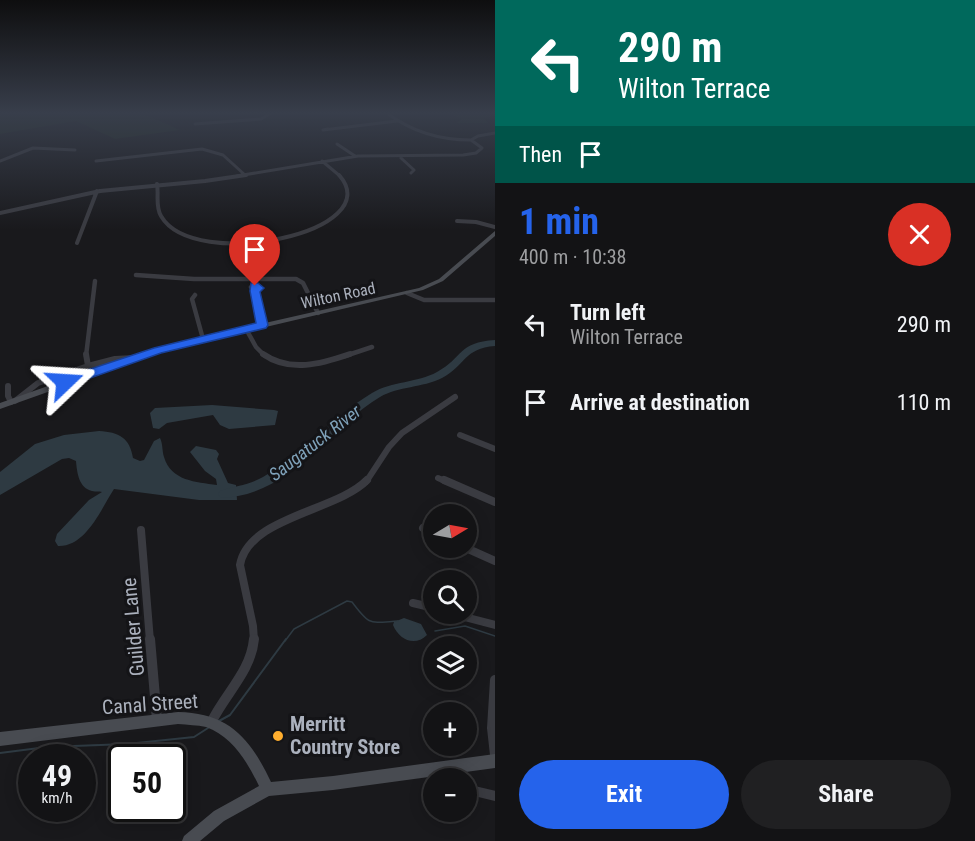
<!DOCTYPE html>
<meta charset="utf-8">
<style>
:root{--surface:#131315;--page:#202022;--text:#f1f3f6;--muted:#9d9ea0;--line:#323234;--accent:#2563eb}
body{margin:0;font-family:"Roboto Condensed",sans-serif;background:var(--page);color:var(--text);height:100vh;display:flex;flex-direction:column;font-size:22px;white-space:nowrap}
*{box-sizing:border-box;margin:0}
p{font-size:20px;color:var(--muted)}
.icon{flex:none;width:33px;height:33px;fill:none;stroke:currentColor;stroke-width:2;stroke-linecap:round;stroke-linejoin:round}
.map{position:relative;flex:1;overflow:hidden}
.panel{display:flex;flex-direction:column;background:var(--surface);width:480px}
.panel>*{flex:none}
.guide{background:#00695c;color:#fff;overflow:hidden}
.needle{width:39px;rotate:80deg}
.controls{position:absolute;left:423px;top:504px;display:grid;gap:12px}
.controls a{display:grid;place-items:center;width:54px;height:54px;border-radius:50%;background:var(--surface);box-shadow:0 3px 15px #0003,0 0 0 2px var(--line);font-size:30px}
.speed{position:absolute;left:18px;top:744px;display:flex;gap:12px;font-size:30px;font-weight:700;text-align:center}
.speed>*{display:grid;place-content:center;width:78px;height:78px;border-radius:50%;background:var(--surface);box-shadow:0 3px 15px #0003,0 0 0 2px var(--line);line-height:1}
.speed small{font-size:15px;font-weight:400}
.speed .limit{border:3px solid #111;border-radius:9px;background:#fff;color:#111}
.pin{position:absolute;display:grid;place-items:center;width:51px;height:51px;color:#fff;margin:-62px -26px;border-radius:50% 50% 50% 0;rotate:-45deg;box-shadow:0 0 6px #0007}
.pin .icon{rotate:45deg}
.me{position:absolute;width:66px;margin:-33px;rotate:70deg;stroke-linejoin:round;filter:drop-shadow(0 0 4px #0008)}
.turn{display:flex;align-items:center;gap:21px;height:126px;padding:0 24px;font-size:27px}
.turn .icon{width:78px;height:78px;stroke-width:2.5}
.turn b{display:block;font-size:42px;line-height:51px}
.then{display:flex;align-items:center;height:57px;padding:0 24px;background:#0003;gap:12px;font-size:22px}
.round{display:grid;place-items:center;flex:none;width:63px;height:63px;border-radius:32px;background:var(--page)}
.summary{display:flex;align-items:center;justify-content:space-between;height:102px;padding:0 24px}
h1{font-size:36px;font-weight:700;line-height:45px;color:var(--accent)}
.cta{display:flex;gap:12px;margin-top:auto;padding:12px 24px}
.cta a{flex:1;height:69px;border-radius:36px;background:var(--accent);color:#fff;font-size:24px;font-weight:700;line-height:69px;text-align:center}
.cta a+a{background:var(--page);color:var(--text)}
ul{padding:0;list-style:none}
li{display:flex;align-items:center;gap:18px;height:78px;padding:0 24px}
li div{flex:1}
li b{display:block;font-size:22px}
li em{font-style:normal}
main{display:flex;flex:1;min-height:0}
.map>svg:first-child{display:block}
</style>
<main>
<div class="map">
<svg width="495" height="841" viewBox="0 0 495 841">
<rect width="100%" height="100%" fill="#19191c"/>
<path fill="#1e281f" d="M0 113H142L180 130 115 139 76 121 0 134Z
M437 113H495V116L484 118 488 123H456L461 120 459 117Z"/>
<path fill="#2e3a42" d="M212 405 274 410 278 411 275 425 229 429 220 425 213 415 167 423 159 429 153 428 150 413 155 408Z
M99 431C119 432 130 438 133 458L140 461 144 460 154 441 160 438C163 444 162 451 164 457 171 481 196 482 217 485L216 479 205 471 190 452 196 446 216 450 219 454 217 459 228 483 236 485 237 500H199L114 489C101 509 86 547 58 546L55 541 57 534 89 500 102 492C99 491 96 492 92 491 79 488 77 473 76 461L69 458 62 459 0 495V472L35 444 64 435Z
M404 618 421 624 427 635C415 647 399 640 393 625L394 622Z"/>
<g fill="none" stroke-linecap="round" stroke-linejoin="round">
<path stroke="#2e3a42" stroke-width="1.5" d="M435 631 465 626 495 636
M285 641 294 629 347 601 352 602C370 626 369 623 398 621"/>
<path stroke="#2e3a42" stroke-width="2" d="M219 721 230 715 286 639
M0 753 47 747 127 744 194 737 208 728"/>
<path fill="#2e3a42" fill-rule="evenodd" d="M495 340V346C464 348 465 366 442 378 422 388 399 386 380 397 331 426 297 485 238 496 231 497 226 499 220 497L218 494 220 491C235 486 249 485 263 477 303 454 332 417 372 393 392 381 417 383 437 372 463 358 458 342 495 340Z"/>
<path stroke="#3a3b41" stroke-width="3" d="M387 113C412 132 440 140 471 140
M195 124 261 119 271 113
M328 129 323 130 397 121
M337 144 355 156
M401 158 414 170 411 173
M0 161 33 148 75 150
M96 161 202 149 223 155 245 175
M322 161 340 176
M237 176 358 156 463 155 476 153 482 148 471 140 478 136 495 133"/>
<path stroke="#3a3b41" stroke-width="4" d="M157 184C159 194 155 206 161 216 194 273 390 232 339 175
M0 213 100 191 205 181 246 175
M457 221 476 222 495 227
M77 243 97 191"/>
<path stroke="#3a3b41" stroke-width="4.5" d="M136 275 194 279H296L303 283 318 313
M258 286 259 289 255 291 251 287Z
M255 291 263 325
M407 293 424 300H495
M195 295 192 299 203 339
M246 329 256 347 265 356
M86 356 95 281
M345 356 372 347"/>
<path stroke="#3a3b41" stroke-width="6" d="M86 354 88 366 115 359 133 358
M263 354C290 373 321 364 350 354
M8 386V396L11 402
M15 401 38 383 88 366
M460 435 495 449
M438 478 447 482
M366 482 389 447 402 433 455 397"/>
<path stroke="#3a3b41" stroke-width="8" d="M444 480 495 502
M423 528 434 533
M141 530 150 641
M466 548 495 561
M413 603 434 608
M453 614 495 625
M254 641 253 626 240 565C248 517 337 511 367 480"/>
<path stroke="#3a3b41" stroke-width="10" d="M150 639 157 720
M495 680 492 728 495 755
M212 721C226 693 251 671 254 639
M466 789 495 796"/>
<path fill="#484b51" fill-rule="evenodd" d="M495 231V236L443 281 423 290 160 352 0 409V403L155 348 419 288 439 279Z
M178 712C229 713 250 738 271 782L333 776 495 754V768L333 790 269 796 224 821 200 841H182L184 836 214 811 259 786C248 763 232 736 206 727 197 725 188 725 178 724L0 746V732Z"/>
</g>
<linearGradient id="sky" x2="0" y2="1"><stop stop-color="#0e0e0f"/><stop offset="0.49" stop-color="#383e4b"/><stop offset="1" stop-color="#383e4b" stop-opacity="0"/></linearGradient>
<rect width="495" height="230" fill="url(#sky)"/>
<path fill="#2563eb" stroke="#184099" stroke-width="1.5" d="M251 283H258L264 288 260 292 268 325 266 328 161 353 65 387 59 382 60 379 154 348 256 323 250 291Z"/>
<circle fill="#ffae2e" stroke="#141417" stroke-width="2" cx="278" cy="736" r="6"/>
<g text-anchor="middle" stroke-width="6" stroke-linejoin="round" paint-order="stroke">
<g font-size="16" fill="#abb1bd" stroke="#141417">
<text transform="translate(338 295) rotate(-12)" y="6">Wilton Road</text>
</g>
<g font-size="18" font-style="italic" fill="#7fa2ba" stroke="#141417">
<text transform="translate(315 443) rotate(-38)" y="6">Saugatuck River</text>
</g>
<g font-size="20" fill="#abb1bd" stroke="#141417">
<text transform="translate(133 627) rotate(-95)" y="7">Guilder Lane</text>
<text transform="translate(150 704) rotate(-4)" y="7">Canal Street</text>
</g>
<g font-size="20" font-weight="bold" fill="#abb1bd" stroke="#141417" text-anchor="start">
<text x="290" y="731">Merritt<tspan x="290" dy="23">Country Store</tspan></text>
</g>
</g>
</svg>
<div class="controls">
<a><svg class="needle" viewBox="-14 -14 28 28"><path d="M0-13l5 13h-10z" fill="#e53935"/><path d="M0 13l5-13h-10z" fill="#9d9ea0"/></svg></a>
<a><svg class="icon" aria-label="search" viewBox="0 0 24 24"><circle cx="10" cy="10" r="6"/><path d="M15 15l6 6"/></svg></a>
<a><svg class="icon" aria-label="layers" viewBox="0 0 24 24"><path d="M12 4l9 5-9 5-9-5zM3 14l9 5 9-5"/></svg></a>
<a>+</a>
<a>−</a>
</div>
<div class="speed"><div>49<small>km/h</small></div><div class="limit">50</div></div>
<div class="pin" style="left:255px;top:286px;background:#d93025"><svg class="icon" aria-label="arrive" viewBox="0 0 24 24"><path d="M6 21V4h12l-3 4 3 4H6"/></svg></div>
<svg class="me" style="left:65px;top:382px" viewBox="-20 -20 40 40"><path d="M0-17L14 15 0 8-14 15z" fill="#2563eb" stroke="#fff" stroke-width="4"/></svg>
</div>
<section class="panel">
<div class="guide">
<div class="turn"><svg class="icon" aria-label="left" viewBox="0 0 24 24"><path d="M17 20v-9H6M10 6l-5 5 5 5"/></svg><div><b>290 m</b>Wilton Terrace</div></div>
<div class="then">Then<svg class="icon" aria-label="arrive" viewBox="0 0 24 24"><path d="M6 21V4h12l-3 4 3 4H6"/></svg></div>
</div>
<div class="summary"><div><h1>1 min</h1><p>400 m · 10:38</p></div><a class="round" style="background:#d93025;color:#fff"><svg class="icon" aria-label="close" viewBox="0 0 24 24"><path d="M6 6l12 12M18 6L6 18"/></svg></a></div>
<ul>
<li><svg class="icon" aria-label="left" viewBox="0 0 24 24"><path d="M17 20v-9H6M10 6l-5 5 5 5"/></svg><div><b>Turn left</b><p>Wilton Terrace</p></div><em>290 m</em></li>
<li><svg class="icon" aria-label="arrive" viewBox="0 0 24 24"><path d="M6 21V4h12l-3 4 3 4H6"/></svg><div><b>Arrive at destination</b></div><em>110 m</em></li>
</ul>
<div class="cta"><a>Exit</a><a>Share</a></div>
</section>
</main>
